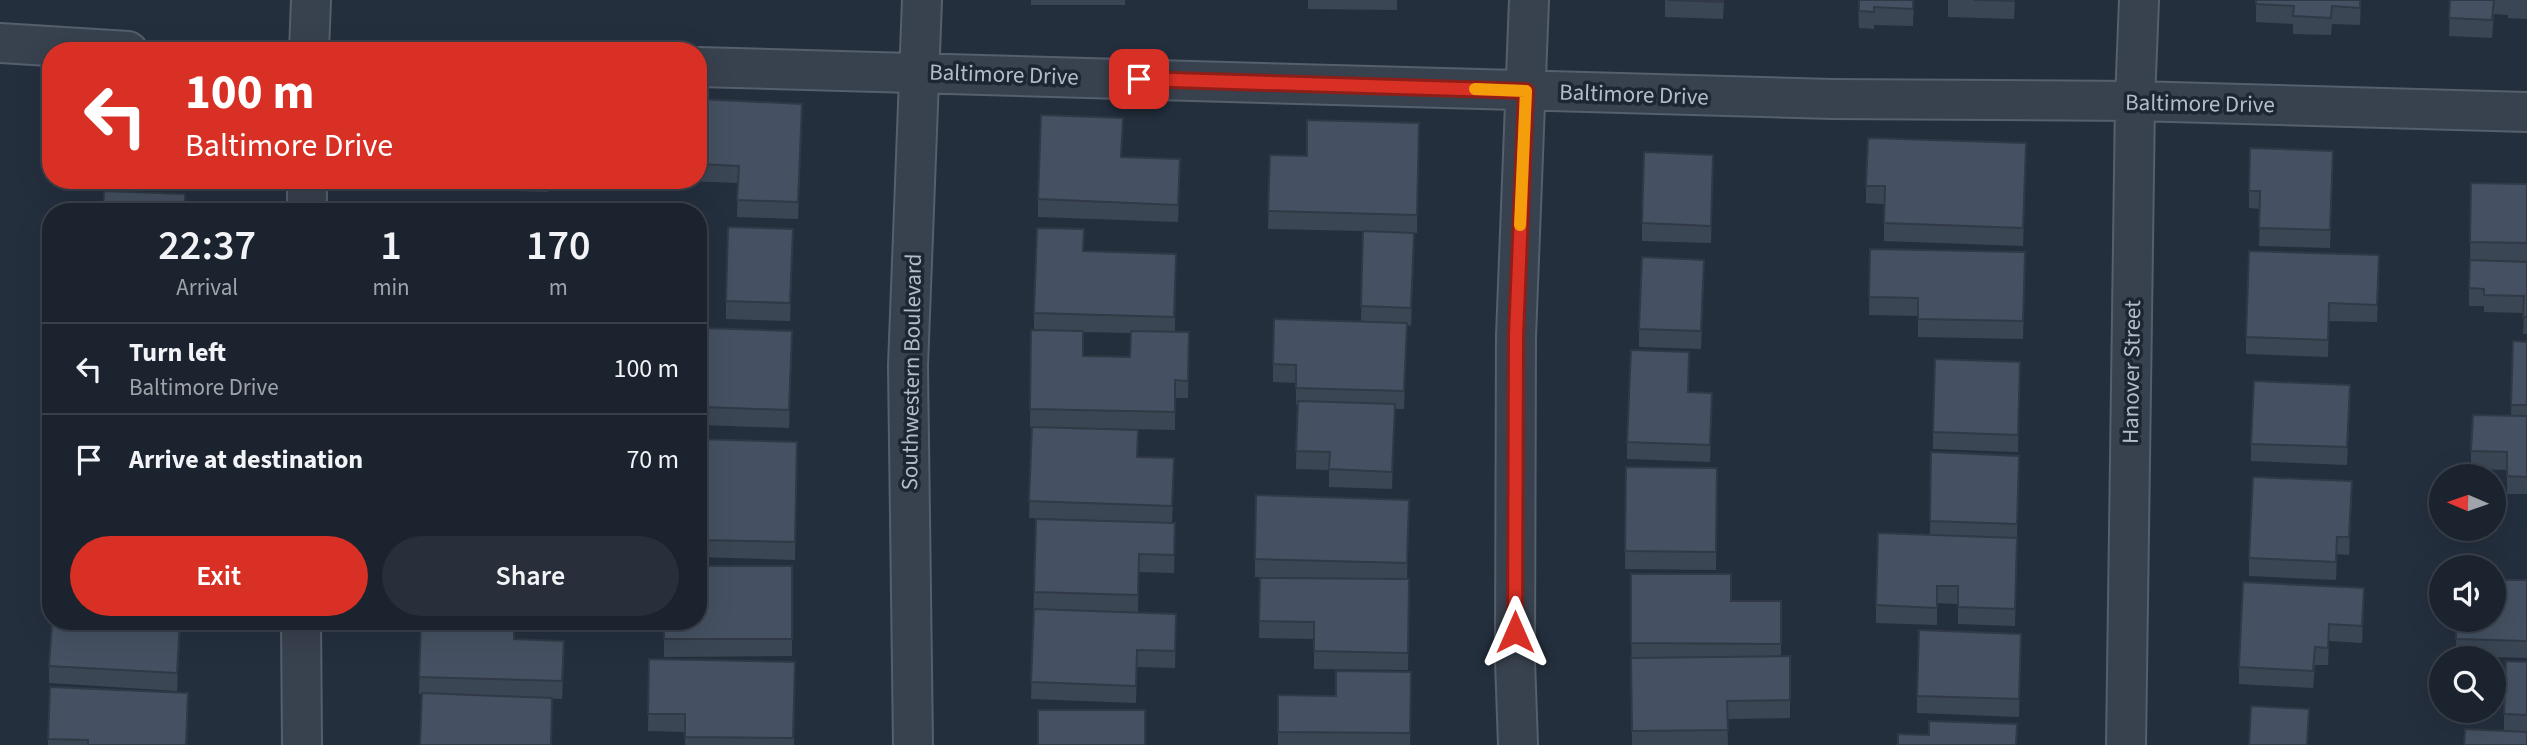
<!DOCTYPE html>
<style>
:root{--surface:#1b232e;--page:#282f3a;--text:#f1f3f6;--muted:#a0a4aa;--line:#39404a;--accent:#d93025}
body{margin:0;font-family:"Source Sans 3",sans-serif;background:var(--page);color:var(--text);height:100vh;display:flex;flex-direction:column;font-size:26px;white-space:nowrap}
*{box-sizing:border-box;margin:0}
p{font-size:23px;color:var(--muted)}
.icon{flex:none;width:38px;height:38px;fill:none;stroke:currentColor;stroke-width:2;stroke-linecap:round;stroke-linejoin:round}
.map{position:relative;flex:1;overflow:hidden}
.panel{position:absolute;left:42px;top:203px;width:665px;height:427px;display:flex;flex-direction:column;background:var(--surface);border-radius:28px;box-shadow:0 7px 28px #0002,0 0 0 2px var(--line)}
.panel>*{flex:none}
.banner{position:absolute;left:42px;top:42px;width:665px;height:147px;border-radius:28px;box-shadow:0 7px 28px #0002,0 0 0 2px var(--line);background:#d93025;color:#fff;overflow:hidden}
.needle{width:46px;rotate:272deg}
.controls{position:absolute;left:2429px;top:464px;display:grid;gap:14px}
.controls a{display:grid;place-items:center;width:77px;height:77px;border-radius:50%;background:var(--surface);box-shadow:0 7px 28px #0002,0 0 0 2px var(--line);font-size:35px}
.pin{position:absolute;display:grid;place-items:center;width:60px;height:60px;color:#fff;margin:-30px;border-radius:14px;box-shadow:0 4px 10px #0006}
.me{position:absolute;width:77px;margin:-38px;rotate:0deg;stroke-linejoin:round;filter:drop-shadow(0 0 5px #0008)}
.turn{display:flex;align-items:center;gap:24px;height:147px;padding:0 28px;font-size:32px}
.turn .icon{width:91px;height:91px;stroke-width:2.5}
.turn b{display:block;font-size:49px;line-height:60px}
.eta{display:flex;justify-content:space-evenly;align-items:center;height:119px;text-align:center}
.eta b{font-size:42px;font-weight:600;line-height:49px}
.action{display:flex;gap:14px;margin-top:auto;padding:14px 28px}
.action a{flex:1;height:80px;border-radius:42px;background:var(--accent);color:#fff;font-size:28px;font-weight:600;line-height:80px;text-align:center}
.action a+a{background:var(--page);color:var(--text)}
ul{padding:0;list-style:none}
li{display:flex;align-items:center;gap:21px;height:91px;padding:0 28px;border-top:2px solid var(--line)}
li div{flex:1}
li b{display:block;font-size:26px}
li em{font-style:normal}
.map>svg:first-child{display:block}
</style>
<div class="map">
<svg width="2527" height="745" viewBox="0 0 2527 745">
<rect width="100%" height="100%" fill="#242f3e"/>
<g fill="none" stroke-linecap="round" stroke-linejoin="round">
<defs>
<path id="minor" d="M0 43 128 51
M309 51 311 0
M698 67 1832 99 2135 101 2527 112
M307 212V180
M301 621 302 745
M913 745 908 366 922 0
M1518 745 1515 660 1516 336 1529 0
M2126 745 2135 101 2139 0"/>
</defs>
<use href="#minor" stroke="#565f6c" stroke-width="42"/>
<use href="#minor" stroke="#38414e" stroke-width="38"/>
</g>
<path fill="#3b4654" fill-rule="evenodd" d="M1031 0H1125V5H1031Z
M1308 0H1397V10L1308 9Z
M1665 0H1724L1723 19 1665 17Z
M1858 0H1914L1913 26 1874 25V29L1859 28Z
M1948 0H2015L2014 19 1948 17Z
M2256 0H2361L2360 25 2332 24 2331 35 2293 34V24L2256 22Z
M2450 0H2527V19L2508 18V15L2494 14 2492 38 2449 36Z
M698 99 802 121 798 219 737 217 738 183 684 181 698 180Z
M51 122V180H190V187L49 182Z
M1419 123 1417 233 1376 232 1414 250 1411 326 1407 325 1404 409H1395L1392 489 1329 487V470L1296 469 1297 405H1296V383L1273 382V364L1361 322 1363 231 1268 229 1270 155 1307 156Z
M1122 157 1180 177 1178 222 1038 217V199Z
M2026 161 2023 246 1884 241V204L1866 203V186Z
M2333 168 2330 248 2259 246 2260 209 2249 208V191Z
M1713 172 1711 243 1642 241V223Z
M424 180H549L548 192 424 188Z
M2471 183 2527 184V261L2470 260Z
M793 247 790 321 726 319V301Z
M1870 249 2025 270 2023 339 1918 337V316L1869 315Z
M1084 251 1176 254 1175 332 1189 349 1188 398H1175V430L1037 427 1138 457 1174 476 1172 523 1175 540 1174 573 1139 572 1138 612 1098 611 1176 632 1175 668 1137 667 1136 703 1031 699 1034 592 1095 520 1029 518 1032 427H1030L1031 330H1034V313ZM1083 332 1131 333 1130 357 1083 356Z
M2527 262V334H2523L2524 313 2484 312V306H2469V288Z
M2379 273 2377 322 2329 321 2328 357 2246 354V337Z
M1704 277 1701 349 1639 347V329Z
M2513 341 2527 342V494H2507V470L2471 469V451L2511 416Z
M792 348 789 428 703 425V407Z
M2020 379 2018 452 1933 449V432Z
M1688 392 1712 410 1710 462 1627 459V442Z
M2350 402 2347 465 2251 461V444Z
M698 439 797 459 795 560 698 557Z
M1931 452 2019 456 2015 626 1958 624V604L1937 603V625L1876 623V605L1930 535Z
M1626 467 1717 468 1716 570 1625 569Z
M2352 499 2349 555 2337 554 2336 580 2249 576V558Z
M1409 517 1407 579H1409L1408 670 1314 669V639L1259 638 1260 578H1307L1255 577V559Z
M792 566V656L664 657V621Z
M1631 574 1731 601H1781V656H1790V718L1727 719 1728 745H1632Z
M2527 580V658L2456 656V620L2500 601Z
M2364 606 2362 643 2329 641 2328 665H2315L2313 688 2239 684V667Z
M80 621H181L177 691 49 683V666L80 625Z
M421 621H515L514 639 564 659 562 699 419 694Z
M2021 651 2019 717 1917 713V696Z
M649 659 795 662 794 745H685V732L648 731Z
M2527 662V745L2504 731V714Z
M1411 672 1410 745H1278V695L1336 696Z
M188 711 187 745H48V739Z"/>
<path fill="#303945" d="M802 104V121L798 219V202Z
M2352 481V499L2349 555V537Z
M2364 588V606L2362 643V626Z
M180 621H181L177 691V673Z"/>
<path fill="#455162" stroke="#303945" stroke-width="2" d="M1668 0H1723V2Z
M1859 0H1913V9L1874 7V12L1859 11Z
M1974 0H2014V1Z
M2256 0H2360V8L2332 6 2331 18 2293 16 2294 6 2256 4Z
M2450 0H2494L2492 20 2449 18Z
M698 99 802 104 798 202 737 200 739 166 698 164Z
M1041 115 1123 118 1121 157 1180 159 1178 205 1038 199Z
M1307 120 1419 123 1417 215 1268 211 1270 155 1307 156Z
M50 122H51V164H49Z
M1868 138 2026 143 2023 228 1884 223 1885 186H1866Z
M2250 148 2333 151 2330 230 2259 228 2260 191H2249Z
M1644 152 1713 155 1711 226 1642 223Z
M2471 183 2527 184V243L2470 242Z
M104 191 185 194V212H103Z
M428 205 506 208V212H428Z
M655 209 698 210V212H655Z
M728 227 793 229 790 303 726 301Z
M1037 228 1084 229 1083 251 1176 254 1174 317 1034 313Z
M1363 231 1414 233 1411 308 1361 306Z
M1870 249 2025 252 2023 321 1918 319V298L1869 297Z
M2249 251 2379 255 2377 305 2329 303 2328 340 2246 337Z
M1642 257 1704 260 1701 331 1639 329Z
M2470 260 2527 262V317H2523L2524 296 2484 295V289L2469 288Z
M1274 319 1407 323 1404 391 1296 388V365L1273 364Z
M705 328 792 331 789 410 703 407Z
M1031 330 1083 331V356L1130 357 1131 331 1189 332 1188 381 1175 380V412L1030 409Z
M2513 341 2527 342V405H2511Z
M1631 350 1689 352 1688 392 1712 393 1710 445 1627 442Z
M1935 359 2020 362 2018 435 1933 432Z
M2254 381 2350 385 2347 447 2251 444Z
M1298 401 1395 404 1392 472 1329 469 1330 452 1296 451Z
M2473 415 2527 416V477L2507 476V452L2471 451Z
M1032 427 1138 430 1137 457 1174 458 1172 506 1029 501Z
M698 439 797 442 795 542 698 540Z
M1931 452 2019 456 2017 524 1930 521Z
M1626 467 1717 468 1716 552 1625 551Z
M2253 477 2352 481 2349 537H2337L2336 562 2249 558Z
M1256 495 1409 500 1407 563 1255 559Z
M1036 519 1175 523 1174 555 1139 554 1138 595 1034 592Z
M1878 533 2017 538 2015 609 1958 607V586H1937V608L1876 605Z
M698 566H792V639H664V621H698Z
M1631 574H1731V601H1781V644L1631 643Z
M1260 578 1409 579 1408 653 1314 651V622L1259 621Z
M2500 580H2527V641L2456 639V620H2494V600L2500 601Z
M2243 582 2364 588 2362 626 2329 624 2328 648 2315 647 2313 671 2239 667Z
M1034 609 1176 614 1175 651 1137 650 1136 686 1031 682Z
M80 621H180L177 673 49 666 52 623 80 625Z
M421 621H514V639L564 641 562 681 419 677Z
M1919 630 2021 634 2019 699 1917 696Z
M1790 656V700L1727 701 1728 730 1632 731 1631 658Z
M649 659 795 662 793 738 685 737V714H648Z
M2506 661 2527 662V715L2504 714Z
M1336 671 1411 672 1410 733 1278 732V695L1336 696Z
M50 687 188 693 186 745H88V740L48 739Z
M422 693 552 698 551 745H420Z
M2251 706 2309 709 2307 745H2249Z
M1038 710H1145V745H1038Z
M1929 721 2017 724 2016 745H1898V734L1929 735Z
M2465 729 2527 732V745H2464Z"/>
<g fill="none" stroke-linecap="round" stroke-linejoin="round">
<defs>
<path id="route" d="M1139 79 1526 91 1516 336 1515 632"/>
</defs>
<use href="#route" stroke="#8d1f18" stroke-width="18"/>
<use href="#route" stroke="#d93025" stroke-width="12"/>
<path stroke="#f59e0b" stroke-width="12" d="M1475 89 1526 91 1520 225"/>
</g>
<g text-anchor="middle" stroke-width="7" stroke-linejoin="round" paint-order="stroke">
<g font-size="23" fill="#b4bcc9" stroke="#1d2633">
<text transform="translate(1004 74) rotate(2)" y="8">Baltimore Drive</text>
<text transform="translate(1634 94) rotate(2)" y="8">Baltimore Drive</text>
<text transform="translate(2200 103) rotate(1)" y="8">Baltimore Drive</text>
<text transform="translate(911 372) rotate(-89)" y="8">Southwestern Boulevard</text>
<text transform="translate(2131 372) rotate(-89)" y="8">Hanover Street</text>
</g>
</g>
</svg>
<div class="controls">
<a><svg class="needle" viewBox="-14 -14 28 28"><path d="M0-13l5 13h-10z" fill="#e53935"/><path d="M0 13l5-13h-10z" fill="#a0a4aa"/></svg></a>
<a><svg class="icon" aria-label="sound" viewBox="0 0 24 24"><path d="M4 9h4l5-4v14l-5-4H4zM17 9q2 3 0 6"/></svg></a>
<a><svg class="icon" aria-label="search" viewBox="0 0 24 24"><circle cx="10" cy="10" r="6"/><path d="M15 15l6 6"/></svg></a>
</div>
<div class="pin" style="left:1139px;top:79px;background:#d93025"><svg class="icon" aria-label="arrive" viewBox="0 0 24 24"><path d="M6 21V4h12l-3 4 3 4H6"/></svg></div>
<svg class="me" style="left:1515px;top:632px" viewBox="-20 -20 40 40"><path d="M0-17L14 15 0 8-14 15z" fill="#d93025" stroke="#fff" stroke-width="4"/></svg>
<div class="banner">
<div class="turn"><svg class="icon" aria-label="left" viewBox="0 0 24 24"><path d="M17 20v-9H6M10 6l-5 5 5 5"/></svg><div><b>100 m</b>Baltimore Drive</div></div>
</div>
<section class="panel">
<div class="eta">
<div><b>22:37</b><p>Arrival</p></div>
<div><b>1</b><p>min</p></div>
<div><b>170</b><p>m</p></div>
</div>
<ul>
<li><svg class="icon" aria-label="left" viewBox="0 0 24 24"><path d="M17 20v-9H6M10 6l-5 5 5 5"/></svg><div><b>Turn left</b><p>Baltimore Drive</p></div><em>100 m</em></li>
<li><svg class="icon" aria-label="arrive" viewBox="0 0 24 24"><path d="M6 21V4h12l-3 4 3 4H6"/></svg><div><b>Arrive at destination</b></div><em>70 m</em></li>
</ul>
<div class="action"><a>Exit</a><a>Share</a></div>
</section>
</div>
